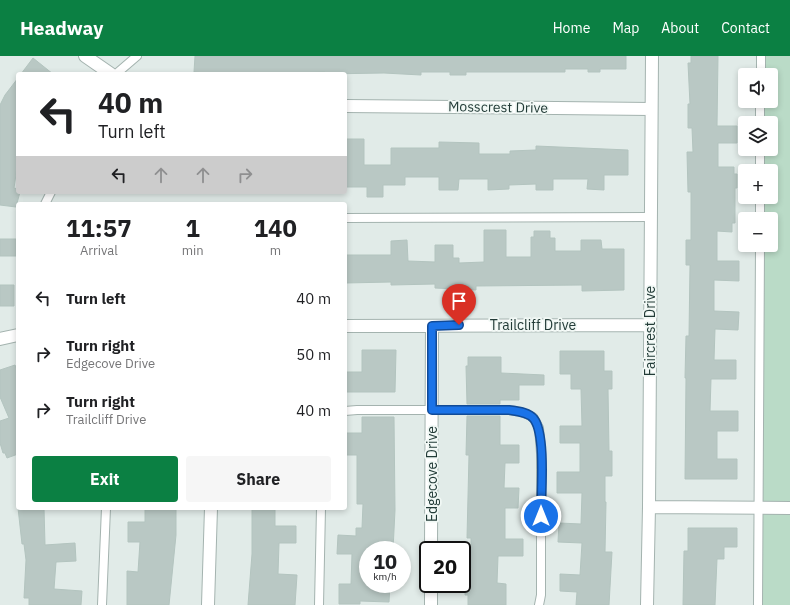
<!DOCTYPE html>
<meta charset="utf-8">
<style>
:root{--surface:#fff;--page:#f6f6f6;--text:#202124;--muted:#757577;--accent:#0b8043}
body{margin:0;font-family:"IBM Plex Sans",sans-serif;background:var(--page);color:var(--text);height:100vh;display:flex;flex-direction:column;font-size:15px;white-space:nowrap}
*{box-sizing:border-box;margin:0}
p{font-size:13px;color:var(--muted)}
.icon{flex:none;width:22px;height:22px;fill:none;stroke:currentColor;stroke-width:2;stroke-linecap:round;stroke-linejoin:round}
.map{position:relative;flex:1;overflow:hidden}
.sheet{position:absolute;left:16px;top:146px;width:331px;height:308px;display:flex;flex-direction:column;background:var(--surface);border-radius:4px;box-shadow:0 2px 6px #0003}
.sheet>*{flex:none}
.hud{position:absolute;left:16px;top:16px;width:331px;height:122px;border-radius:4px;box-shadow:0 2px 6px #0003;background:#fff;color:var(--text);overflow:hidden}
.buttons{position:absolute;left:738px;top:12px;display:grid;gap:8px}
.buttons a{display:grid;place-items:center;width:40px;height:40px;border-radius:4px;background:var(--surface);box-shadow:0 2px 6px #0003;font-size:20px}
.speed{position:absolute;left:359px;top:485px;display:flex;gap:8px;font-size:20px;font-weight:700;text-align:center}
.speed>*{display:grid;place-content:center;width:52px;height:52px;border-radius:50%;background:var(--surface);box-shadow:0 2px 6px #0003;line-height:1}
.speed small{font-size:10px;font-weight:400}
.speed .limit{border:2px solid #111;border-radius:6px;background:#fff;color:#111}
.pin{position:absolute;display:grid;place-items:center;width:34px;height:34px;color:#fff;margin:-41px -17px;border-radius:50% 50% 50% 0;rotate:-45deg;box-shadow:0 0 4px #0007}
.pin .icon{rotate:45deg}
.me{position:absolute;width:44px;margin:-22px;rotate:0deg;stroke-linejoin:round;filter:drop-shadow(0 0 3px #0008)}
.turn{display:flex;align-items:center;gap:14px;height:84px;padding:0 16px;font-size:18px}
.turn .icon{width:52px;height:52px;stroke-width:2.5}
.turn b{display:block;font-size:28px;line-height:34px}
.lanes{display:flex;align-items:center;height:38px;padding:0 16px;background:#0003;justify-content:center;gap:20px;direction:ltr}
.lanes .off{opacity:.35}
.eta{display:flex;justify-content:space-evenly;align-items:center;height:68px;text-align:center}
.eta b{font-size:24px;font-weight:700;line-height:28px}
.button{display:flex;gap:8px;margin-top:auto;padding:8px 16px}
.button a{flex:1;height:46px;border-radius:4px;background:var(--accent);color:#fff;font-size:16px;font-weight:700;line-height:46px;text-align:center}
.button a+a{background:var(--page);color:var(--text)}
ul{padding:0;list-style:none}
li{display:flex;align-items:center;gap:12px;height:56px;padding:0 16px}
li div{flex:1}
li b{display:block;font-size:15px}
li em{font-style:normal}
header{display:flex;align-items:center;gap:24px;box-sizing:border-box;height:56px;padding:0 20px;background:var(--accent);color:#fff}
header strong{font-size:19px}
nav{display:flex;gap:22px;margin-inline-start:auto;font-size:14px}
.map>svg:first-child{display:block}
</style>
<header>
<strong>Headway</strong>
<nav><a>Home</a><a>Map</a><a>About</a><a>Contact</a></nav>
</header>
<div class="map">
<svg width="790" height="549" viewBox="0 0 790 549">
<rect width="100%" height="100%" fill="#e1ebe8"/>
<path fill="#badbc7" d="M759 0H790V549H753L757 189H771V163H757V141H771V115H757L758 93H771V67H758V45H771V19H758Z"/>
<path fill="#b9c8c4" stroke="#b3c4bf" d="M195 0H626V13H600V16H588V13H565V16H466V19H450V16H421V19L384 17 325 18V16L295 17V18H213L194 16Z
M691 0H718L717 70H737V87H718V111H734V118H737V132H735V167H732V176L717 175V205H739V225L714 224V255L739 256 738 274 715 273 714 304H736V323H711L710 355H738V375H717V403H737V423H685L686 322H685L686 280H689L690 209H686V184H691V136H688L687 96H693L692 72H688V48H690L688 7H691Z
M33 2 53 18H21Z
M18 22V105L14 132 18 133V136H20L16 151 0 149V49L5 39Z
M345 83H364V109H391V92H439V86L479 87V98H510V95L536 94V90L628 94V119H604V134L587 133 588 123H553V134H536V128L509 129V133L488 134V123H459L458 134H439V121H405V129H383V141H367V131H345Z
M484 174H506V201H531V181H534V175H550V182H555V195H581V184H601L602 193H624V234L582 235V229L476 230V234L435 232V228L391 229V226L345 227V199H391V185L407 184 408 205 435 206V189H453V202H459V207L484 206Z
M0 183H16V200H0Z
M0 229H14V250H0Z
M362 294H396L395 336H345V316H362Z
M560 295H604V315H612V333H608L609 395H612V420H605V446H606L605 496H612L609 549H576L577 536 560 535V518L580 519 582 487 558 486 559 467 581 468 582 437H557V416H580V387H560V370H582L581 333H571V318H560Z
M468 301H501V317L544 319V329H519V344H500V348H467L466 310H468Z
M15 309 18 316V398L7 402 5 397H3L0 387V365L9 362 0 341V314Z
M467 360H500V389H519V407H505L504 432H519L518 452H505V483H523V500H498L497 527 506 528V549H468V539H465L466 512H471V482H467L469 399H466Z
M362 361H394L395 454 393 494H368V528H390L389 546 360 545V548H339V528H351L352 498H337L338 479 356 480V472H362L363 448H357V399H345V377H362Z
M18 452H44L45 489 75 487 76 505 56 506 54 533 82 535 81 549H29V542H24L26 504 24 488H22Z
M145 452H176V479L169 549H127V515L138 516 140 486H128V466H145Z
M252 452H275V470H296V487H279L278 518 297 519 295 549H248L252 498Z
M688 472H737V491H724V503H717L715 549H683L684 495H688Z"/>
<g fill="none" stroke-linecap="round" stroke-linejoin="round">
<defs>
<path id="service" d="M116 18 137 0
M761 19V0
M760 67V45
M760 115V93
M45 148 51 136
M345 162 650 161
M760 163V141
M345 355 357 354H509L521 356 533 361 539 372 541 397V539L539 549
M102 549 106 452
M319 549 321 452
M758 549 760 189"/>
<path id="minor" d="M85 0 111 18
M345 50 651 53
M345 270 650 269
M0 283 18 279
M649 451 790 452
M431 494 432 270
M208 549 211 452
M431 549V528
M647 549 649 451 652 0"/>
</defs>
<use href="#service" stroke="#a4b3af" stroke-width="10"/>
<use href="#minor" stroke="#a4b3af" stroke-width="14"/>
<use href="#service" stroke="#fff" stroke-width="8"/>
<use href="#minor" stroke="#fff" stroke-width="12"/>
</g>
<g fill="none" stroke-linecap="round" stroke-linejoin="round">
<defs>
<path id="route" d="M459 269 432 270V354H509C517 355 529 356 534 363 546 379 541 438 541 460"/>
</defs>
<use href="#route" stroke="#114b97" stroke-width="10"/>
<use href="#route" stroke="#1a73e8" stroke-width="7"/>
</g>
<g text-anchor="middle" stroke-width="3.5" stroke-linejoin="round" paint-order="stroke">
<g font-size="14" fill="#223b37" stroke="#f1f8f5">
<text transform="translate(498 51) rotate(1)" y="5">Mosscrest Drive</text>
<text x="533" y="274">Trailcliff Drive</text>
<text transform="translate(650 275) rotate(-90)" y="5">Faircrest Drive</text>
<text transform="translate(432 418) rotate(-90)" y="5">Edgecove Drive</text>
</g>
</g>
</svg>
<div class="buttons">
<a><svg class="icon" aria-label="sound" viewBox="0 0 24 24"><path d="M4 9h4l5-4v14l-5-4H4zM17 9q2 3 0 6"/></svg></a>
<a><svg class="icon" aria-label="layers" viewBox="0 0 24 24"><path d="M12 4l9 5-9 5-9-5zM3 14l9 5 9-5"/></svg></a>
<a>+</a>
<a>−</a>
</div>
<div class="speed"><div>10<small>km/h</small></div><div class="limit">20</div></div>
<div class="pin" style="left:459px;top:269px;background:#d93025"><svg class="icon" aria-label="arrive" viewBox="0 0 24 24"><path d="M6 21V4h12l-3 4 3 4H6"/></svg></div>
<svg class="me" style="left:541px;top:460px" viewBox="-20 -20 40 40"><circle r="17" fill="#1a73e8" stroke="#fff" stroke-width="3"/><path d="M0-11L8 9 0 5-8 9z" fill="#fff"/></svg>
<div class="hud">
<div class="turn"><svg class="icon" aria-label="left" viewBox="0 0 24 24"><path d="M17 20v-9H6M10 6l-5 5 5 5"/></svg><div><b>40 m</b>Turn left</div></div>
<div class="lanes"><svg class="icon" aria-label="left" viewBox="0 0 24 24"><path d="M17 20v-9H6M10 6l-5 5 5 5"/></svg><svg class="icon off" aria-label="ahead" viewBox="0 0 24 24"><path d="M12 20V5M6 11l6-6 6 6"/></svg><svg class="icon off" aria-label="ahead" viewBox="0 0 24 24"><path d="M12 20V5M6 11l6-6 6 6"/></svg><svg class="icon off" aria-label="right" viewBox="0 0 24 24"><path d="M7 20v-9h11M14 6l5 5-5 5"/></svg></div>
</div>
<section class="sheet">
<div class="eta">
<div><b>11:57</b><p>Arrival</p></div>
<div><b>1</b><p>min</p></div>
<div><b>140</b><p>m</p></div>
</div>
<ul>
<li><svg class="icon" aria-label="left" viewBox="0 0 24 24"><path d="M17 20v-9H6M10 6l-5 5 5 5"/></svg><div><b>Turn left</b></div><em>40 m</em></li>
<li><svg class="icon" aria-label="right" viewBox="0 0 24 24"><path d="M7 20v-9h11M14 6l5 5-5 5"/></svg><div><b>Turn right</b><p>Edgecove Drive</p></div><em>50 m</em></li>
<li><svg class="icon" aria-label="right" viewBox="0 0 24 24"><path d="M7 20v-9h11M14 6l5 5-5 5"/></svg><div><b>Turn right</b><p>Trailcliff Drive</p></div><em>40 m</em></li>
</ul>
<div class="button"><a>Exit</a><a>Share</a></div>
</section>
</div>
